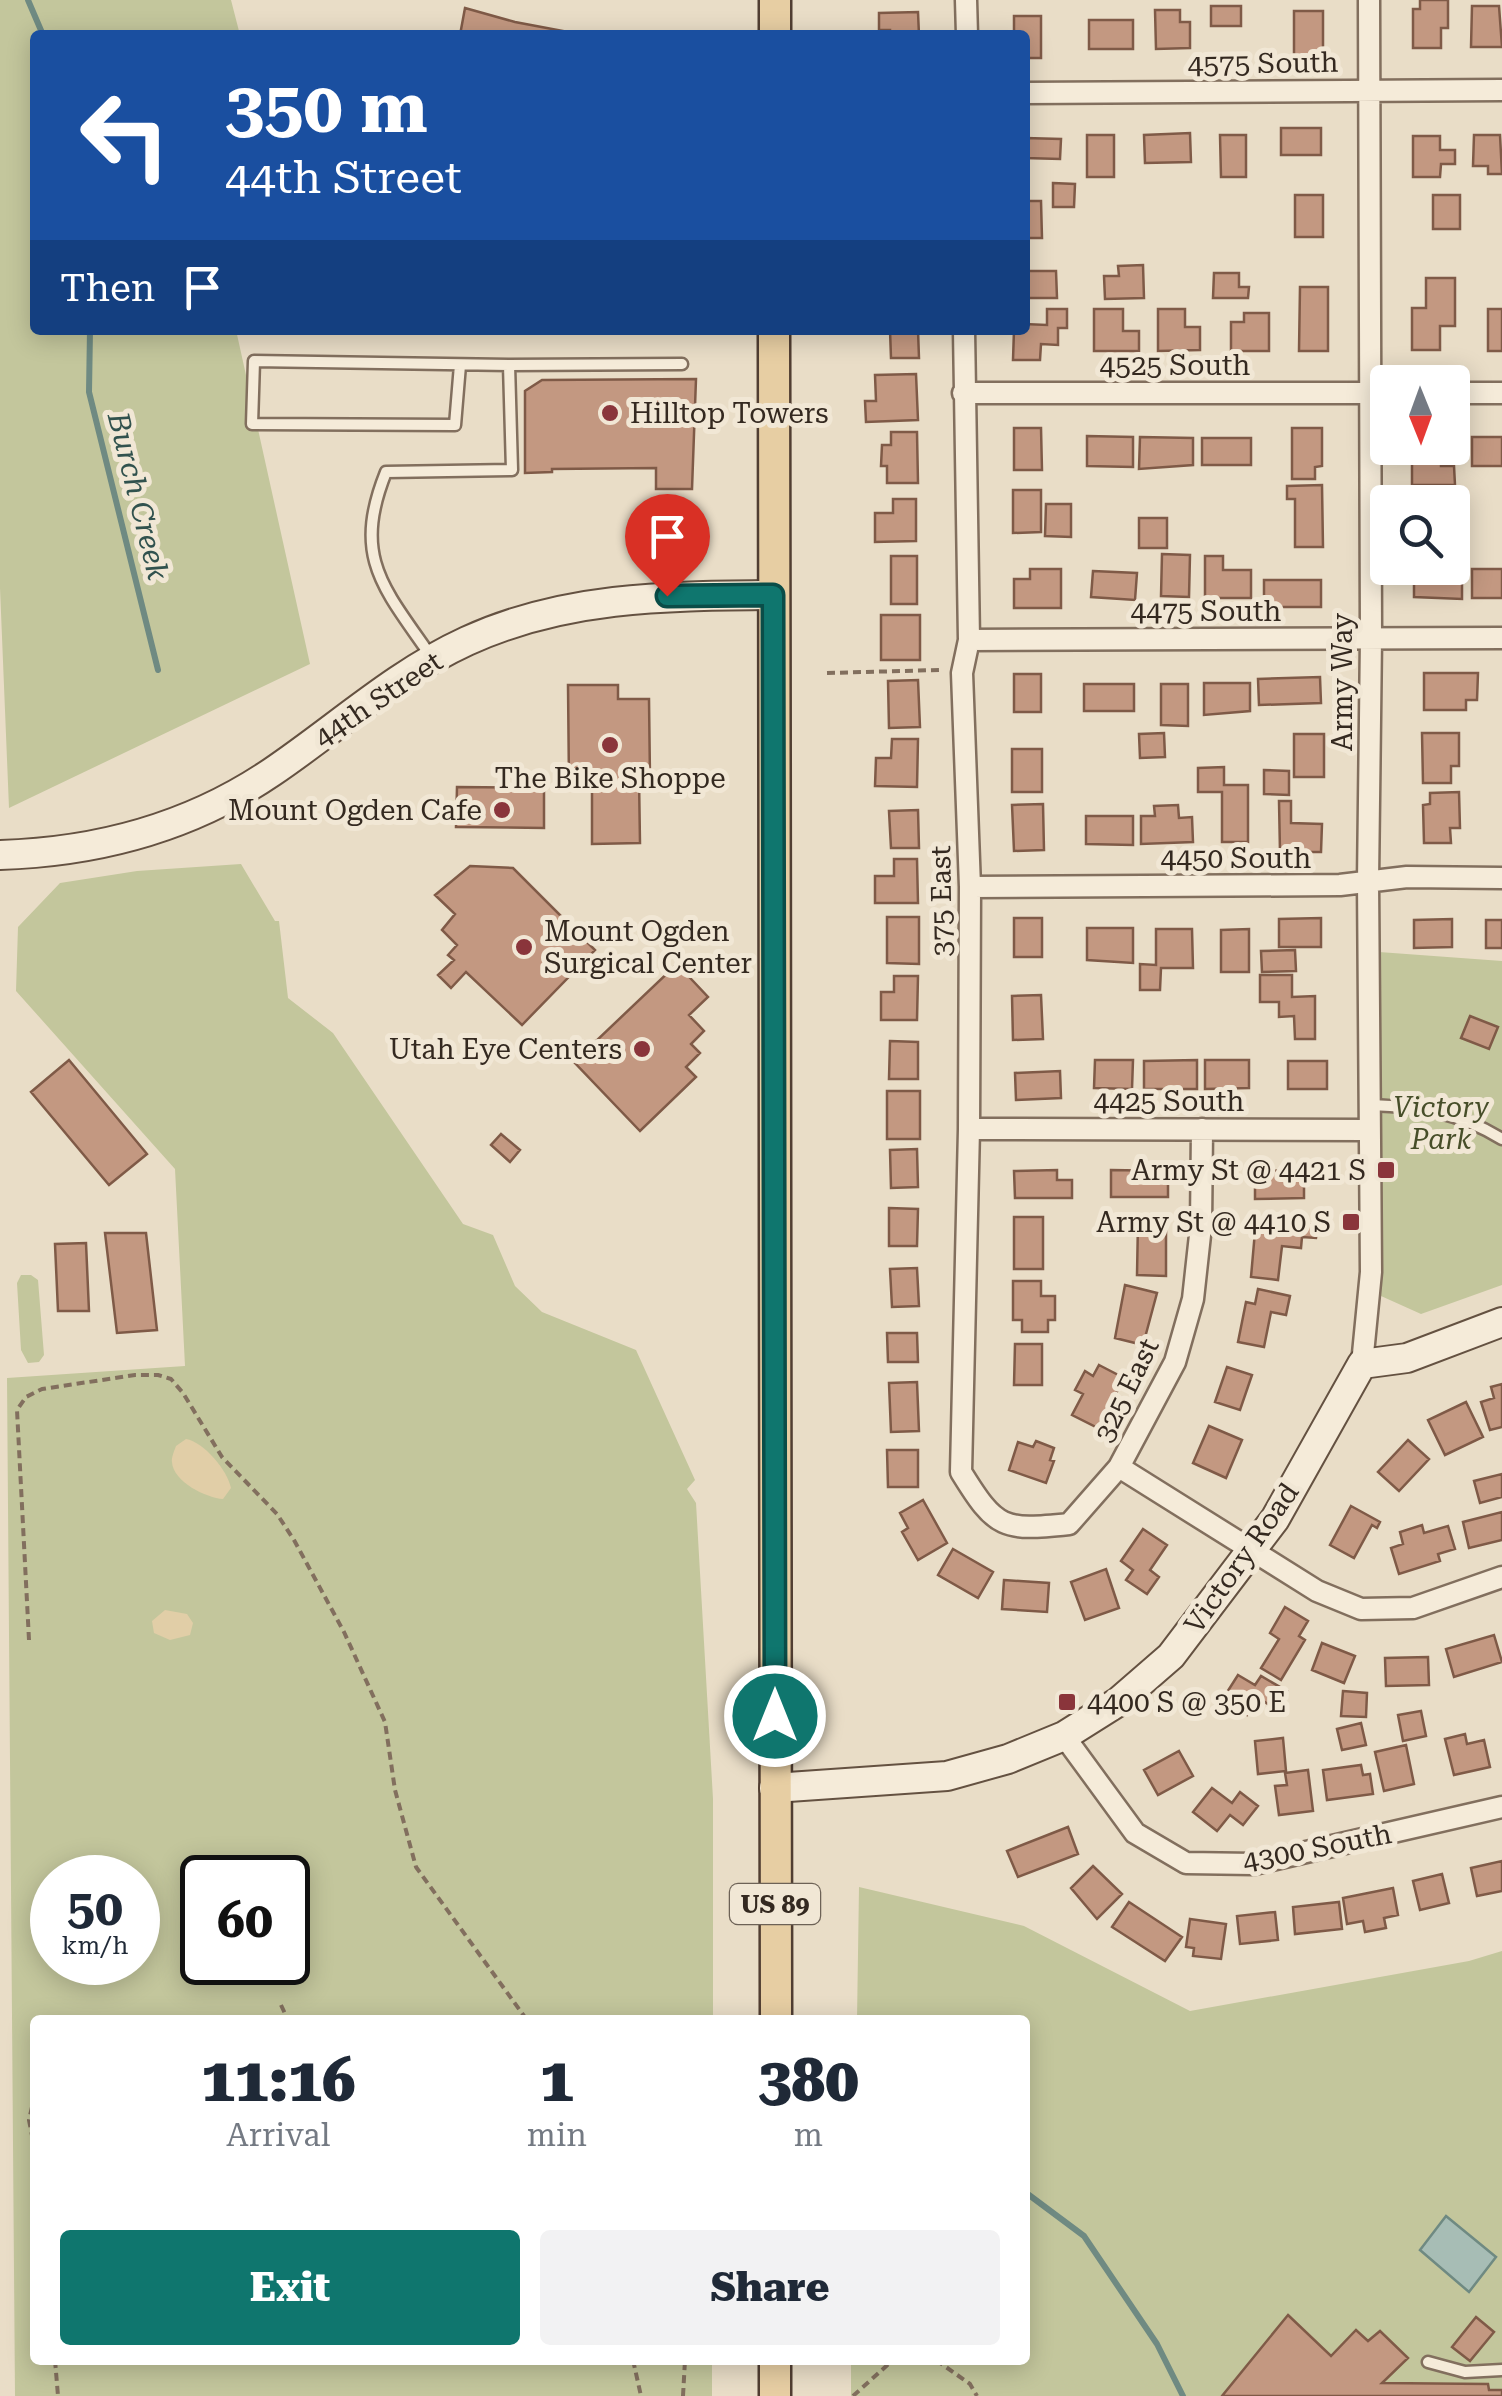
<!DOCTYPE html>
<style>
:root{--surface:#fff;--page:#f2f2f3;--text:#1f2937;--muted:#747a83;--accent:#0f766e}
body{margin:0;font-family:"Roboto Serif",serif;background:var(--page);color:var(--text);height:100vh;display:flex;flex-direction:column;font-size:38px;white-space:nowrap}
*{box-sizing:border-box;margin:0}
p{font-size:32px;color:var(--muted)}
.icon{flex:none;width:55px;height:55px;fill:none;stroke:currentColor;stroke-width:2;stroke-linecap:round;stroke-linejoin:round}
.map{position:relative;flex:1;overflow:hidden}
.panel{position:absolute;left:30px;top:2015px;width:1000px;height:350px;display:flex;flex-direction:column;background:var(--surface);border-radius:10px;box-shadow:0 5px 25px #0003}
.panel>*{flex:none}
.banner{position:absolute;left:30px;top:30px;width:1000px;height:305px;border-radius:10px;box-shadow:0 5px 25px #0003;background:#1a4fa0;color:#fff;overflow:hidden}
.needle{width:65px;rotate:179deg}
.tools{position:absolute;left:1370px;top:365px;display:grid;gap:20px}
.tools a{display:grid;place-items:center;width:100px;height:100px;border-radius:10px;background:var(--surface);box-shadow:0 5px 25px #0003;font-size:50px}
.speed{position:absolute;left:30px;top:1855px;display:flex;gap:20px;font-size:50px;font-weight:700;text-align:center}
.speed>*{display:grid;place-content:center;width:130px;height:130px;border-radius:50%;background:var(--surface);box-shadow:0 5px 25px #0003;line-height:1}
.speed small{font-size:25px;font-weight:400}
.speed .limit{border:5px solid #111;border-radius:15px;background:#fff;color:#111}
.pin{position:absolute;display:grid;place-items:center;width:85px;height:85px;color:#fff;margin:-102px -42px;border-radius:50% 50% 50% 0;rotate:-45deg;box-shadow:0 0 10px #0007}
.pin .icon{rotate:45deg}
.me{position:absolute;width:110px;margin:-55px;rotate:0deg;stroke-linejoin:round;filter:drop-shadow(0 0 8px #0008)}
.turn{display:flex;align-items:center;gap:35px;height:210px;padding:0 30px;font-size:45px}
.turn .icon{width:130px;height:130px;stroke-width:2.5}
.turn b{display:block;font-size:70px;line-height:85px}
.then{display:flex;align-items:center;height:95px;padding:0 30px;background:#0003;gap:20px;font-size:38px}
.eta{display:flex;justify-content:space-evenly;align-items:center;height:170px;text-align:center}
.eta b{font-size:60px;font-weight:800;line-height:70px}
.action{display:flex;gap:20px;margin-top:auto;padding:20px 30px}
.action a{flex:1;height:115px;border-radius:10px;background:var(--accent);color:#fff;font-size:40px;font-weight:800;line-height:115px;text-align:center}
.action a+a{background:var(--page);color:var(--text)}
.map>svg:first-child{display:block}
</style>
<div class="map">
<svg width="1502" height="2396" viewBox="0 0 1502 2396">
<rect width="100%" height="100%" fill="#e9ddc7"/>
<path fill="#c3c69c" fill-rule="evenodd" d="M0 0H231L240 35H35V330H236L310 664 9 808 0 588Z
M241 864 275 921H279L288 998 333 1033 463 1224 493 1235 515 1286 542 1312 636 1350 695 1480 687 1489 696 1503 713 1799V2020H35V2360H712V2396H15L7 1378 185 1366 175 1169 16 991 18 927 60 883 137 871ZM52 1878H138V1962H52ZM202 1878H288V1962H202Z
M1379 952 1502 961V1285L1421 1314 1381 1296Z
M21 1275H31L38 1280 44 1355 39 1362 28 1363 21 1350 17 1283Z
M859 1887 1024 1926 1190 2011 1469 1961 1502 1951V2396H851V2360H1025V2020H857Z"/>
<path fill="#e1cea7" d="M186 1439C204 1442 228 1471 231 1488L223 1499C207 1498 173 1482 172 1462 171 1458 175 1449 176 1446Z
M165 1610 187 1614 193 1623 190 1635 170 1640 154 1633 152 1621Z"/>
<path fill="#a7bdb5" stroke="#6f8a82" stroke-width="2.5" d="M1446 2216 1496 2257 1469 2292 1420 2250Z"/>
<g fill="none" stroke-linecap="round" stroke-linejoin="round">
<path stroke="#6f8a82" stroke-width="6" d="M28 0 43 35
M90 330 89 392 158 670
M1025 2192 1084 2236 1157 2344 1183 2396"/>
</g>
<path fill="#c39881" stroke="#7f5a47" stroke-width="2.5" d="M1420 0H1448V28H1441V48H1413V9H1420Z
M1211 6H1241V26H1211Z
M1472 6H1499L1502 47H1471Z
M465 8 515 22 584 35H460Z
M1155 10H1180V22H1190V48L1156 49Z
M1294 11H1323V58L1294 57Z
M918 12 919 35H890V30H879V13Z
M1014 16H1041V58H1025V35H1014Z
M1089 20H1133V49H1089Z
M1281 128H1321V155H1281Z
M1190 133 1191 162 1145 163 1144 135Z
M1087 135H1114V177H1087Z
M1220 135H1246V177H1221Z
M1474 135H1500L1502 174H1488V166H1473Z
M1413 136H1440V150H1455V164H1441L1440 177H1413Z
M1025 138 1061 139 1060 159 1025 158Z
M1053 183 1075 184 1074 207H1053Z
M1295 195H1323V237H1295Z
M1433 195H1460V229H1433Z
M1025 201H1041L1042 238H1025Z
M1143 265 1144 298 1105 299 1104 276H1119L1118 266Z
M1025 271H1056L1057 298H1025Z
M1214 273H1239V287H1249L1248 298H1213Z
M1426 278H1455V326H1440V350H1412V308H1426Z
M1300 287H1328V351H1299Z
M1047 309H1067V328H1058V345L1041 344 1040 360H1013L1014 330H1025V324L1047 325Z
M1094 309H1123V331H1139V351H1094Z
M1158 309H1185V327H1200V350L1158 351Z
M1488 309H1502V351H1488Z
M1244 313H1269V351H1231V322H1244Z
M890 330H918L919 358H891Z
M916 374 918 420 866 422 865 401H876L875 375Z
M696 379 692 489H656V468L552 469V472L525 473V391L542 380Z
M1014 428H1041L1042 470H1014Z
M1292 428H1322V466L1315 467V479H1292Z
M891 432H917L918 483H887V466H881L882 445H891Z
M1087 436 1133 437V467L1087 466Z
M1140 437 1193 438V465L1139 469Z
M1472 437H1502V466H1472Z
M1202 438H1251V465H1202Z
M1412 448H1441V466H1454L1455 485H1412Z
M1322 485 1323 547H1295V499H1287V486Z
M1013 490H1041V532L1013 533Z
M893 499H916V541L875 542V513H893Z
M1046 504H1071V537L1045 536Z
M1139 518H1167V548H1139Z
M1162 554 1190 555 1189 597 1161 596Z
M891 556H917V604H891Z
M1205 556H1223V570H1251V598H1205Z
M1030 569H1061V608H1014V579H1030Z
M1472 569H1502V598H1472Z
M1414 570H1462V599L1414 597Z
M1093 571 1137 573 1135 600 1091 597Z
M1264 580H1321V607H1264Z
M881 615H920V660H881Z
M1424 673H1478L1477 700H1466V710H1424Z
M1014 674H1041V712H1014Z
M1320 677 1321 703 1259 705 1258 679Z
M918 680 920 727 889 728 888 681Z
M1204 683H1250V711L1204 715Z
M1084 684H1134V711H1084Z
M1161 684H1188V726L1161 725Z
M568 685H618V699H649L650 778H639L640 843 592 844V782L569 783Z
M1164 733 1165 757 1140 758 1139 734Z
M1422 733H1459V766H1451V783H1423Z
M1294 734H1324V777H1294Z
M892 739H918L917 787 875 786 876 758H891Z
M1012 749H1042V792H1012Z
M1224 767V785H1248V842H1222V792H1198V768Z
M1264 770 1289 771V795L1264 794Z
M457 787 544 788V828L456 827Z
M1459 792 1460 828H1450L1451 843H1424L1423 805 1430 804V793Z
M1279 801H1291V823L1322 824 1321 852H1280Z
M1043 804 1044 850 1014 851 1012 805Z
M1178 805 1179 818 1192 817 1193 842 1141 844V816H1155L1154 806Z
M918 810 919 848H891L889 811Z
M1086 816H1133V845L1086 844Z
M894 859H917L918 903H875V876H894Z
M470 866 513 868 595 950 522 1025 466 972 451 988 438 975 454 960 448 955 457 945 442 930 455 914 435 895Z
M887 917H919V964L887 963Z
M1014 918H1042V957H1014Z
M1321 918V947H1279V919Z
M1452 919V947L1414 948V920Z
M1486 920H1502V948H1486Z
M1087 928H1133V963L1087 960Z
M1156 929H1192L1193 968H1161L1160 990H1140V964L1156 965Z
M1249 929V972H1221V930Z
M1295 950 1296 971 1262 972 1261 951Z
M677 964 708 997 689 1015 704 1031 691 1044 700 1053 686 1067 696 1077 640 1131 574 1062Z
M1260 975H1292V997L1315 996V1039H1295L1294 1016 1279 1017V1002H1260Z
M894 976H918L917 1020H881V992H894Z
M1041 995 1043 1039 1013 1040 1012 996Z
M1470 1016 1498 1027 1489 1049 1461 1038Z
M890 1041 918 1042V1079H889Z
M69 1060 147 1154 109 1185 31 1092Z
M1095 1060H1133L1132 1089 1094 1088Z
M1197 1060V1089H1144V1061Z
M1205 1060H1249V1088L1205 1089Z
M1288 1061H1327V1089H1288Z
M1060 1071 1061 1098 1016 1100 1015 1073Z
M887 1091H920V1139H887Z
M501 1134 520 1150 510 1162 491 1145Z
M917 1149 918 1187 891 1188 890 1150Z
M1057 1170V1180H1072V1198H1015L1014 1171Z
M1111 1170 1168 1171V1197H1111Z
M1304 1170V1198L1255 1199V1171Z
M889 1208 918 1209 917 1246H889Z
M1014 1217H1043V1269H1014Z
M1256 1220 1318 1225 1316 1238 1302 1237 1301 1248 1282 1246 1278 1280 1251 1277Z
M1138 1222H1166V1276L1137 1275Z
M105 1233H146L157 1330 117 1333Z
M86 1243 89 1311H58L55 1244Z
M917 1268 919 1306 892 1307 890 1269Z
M1013 1281H1041V1296H1055V1320H1048V1332H1022V1320H1013Z
M1125 1285 1157 1293 1143 1345 1115 1338Z
M1258 1289 1290 1296 1286 1315 1271 1312 1264 1347 1238 1342 1246 1302 1255 1304Z
M887 1333H917L918 1362H888Z
M1015 1344H1042V1385H1014Z
M1099 1365 1124 1378 1098 1428 1072 1415 1083 1394 1075 1390 1085 1371 1093 1376Z
M1227 1367 1252 1375 1240 1410 1215 1402Z
M917 1382 919 1431 891 1432 889 1383Z
M1502 1384V1427L1490 1430 1481 1402 1494 1398 1491 1387Z
M1466 1402 1483 1437 1445 1455 1428 1420Z
M1209 1426 1242 1440 1226 1478 1193 1463Z
M1408 1440 1429 1459 1399 1491 1378 1472Z
M1036 1441 1054 1448 1050 1460 1054 1461 1046 1483 1009 1470 1018 1442 1033 1447Z
M887 1450H918V1487H888Z
M1502 1474V1497L1480 1503 1474 1481Z
M923 1500 947 1543 918 1560 902 1532 908 1528 900 1513Z
M1351 1506 1380 1522 1377 1528 1372 1525 1354 1558 1330 1545Z
M1502 1512V1540L1469 1548 1463 1522Z
M1422 1525 1424 1533 1448 1526 1455 1549 1438 1554 1440 1561 1399 1574 1391 1548 1403 1544 1400 1532Z
M1143 1529 1167 1545 1150 1570 1159 1577 1147 1594 1126 1580 1133 1570 1121 1561Z
M953 1549 993 1572 978 1598 938 1575Z
M1106 1569 1119 1608 1085 1620 1071 1582Z
M1004 1580 1049 1583 1047 1612 1002 1609Z
M1285 1607 1308 1621 1299 1636 1305 1640 1281 1680 1261 1668 1279 1639 1270 1633Z
M1494 1635 1502 1662 1454 1677 1446 1649Z
M1322 1643 1355 1656 1344 1683 1312 1670Z
M1428 1657 1429 1685 1386 1686 1385 1658Z
M1238 1675 1255 1685 1261 1676 1287 1691 1276 1709 1258 1698 1247 1715 1222 1700Z
M1343 1691 1367 1693 1366 1717 1341 1716Z
M1421 1711 1426 1736 1403 1741 1398 1715Z
M1361 1723 1366 1745 1342 1750 1337 1729Z
M1465 1734 1467 1744 1484 1740 1490 1767 1454 1775 1445 1739Z
M1283 1738 1286 1771 1258 1774 1255 1741Z
M1406 1745 1414 1784 1384 1791 1375 1752Z
M1179 1751 1193 1776 1158 1795 1144 1770Z
M1361 1765 1363 1775 1370 1774 1373 1794 1327 1800 1323 1770Z
M1308 1770 1313 1811 1279 1815 1275 1786 1287 1785 1285 1773Z
M1212 1788 1232 1803 1240 1792 1258 1806 1243 1825 1230 1815 1217 1831 1193 1812Z
M1068 1827 1078 1854 1018 1877 1007 1851Z
M1502 1861V1891L1477 1896 1471 1868Z
M1093 1866 1122 1894 1097 1919 1071 1888Z
M1442 1874 1449 1903 1420 1910 1413 1881Z
M1393 1888 1398 1915 1384 1918 1386 1928 1365 1932 1363 1921 1347 1924 1343 1898Z
M1129 1902 1182 1937 1165 1961 1112 1927Z
M1339 1902 1342 1929 1295 1934 1293 1907Z
M1275 1912 1278 1940 1240 1944 1237 1916Z
M1190 1919 1226 1924 1221 1959 1193 1956 1194 1948 1186 1947Z
M1288 2315 1331 2356 1356 2330 1368 2341 1380 2331 1408 2358 1382 2383 1488 2384 1489 2390H1502V2396H1222Z
M1476 2317 1494 2332 1470 2361 1452 2347Z"/>
<g fill="none" stroke-linecap="round" stroke-linejoin="round">
<defs>
<path id="lane" d="M460 365 455 425 252 424 254 361 509 365
M430 655C383 587 352 557 386 472L512 470 509 365 682 364
M1370 1105C1421 1107 1458 1112 1502 1139
M1428 2362 1465 2372 1502 2370"/>
<path id="street" d="M966 0 967 35
M1025 93 1502 90
M964 330 969 640 962 673 970 887 969 1129 961 1472C996 1529 1003 1531 1069 1524L1119 1467 1175 1362 1193 1299 1201 1226 1202 1129
M963 393H1388
M1452 393H1502
M969 640 1502 638
M970 887 1340 885 1407 877 1502 878
M969 1129 1368 1130
M1362 1364 1371 1272 1368 881 1371 638 1369 0
M1119 1467 1317 1591 1361 1609 1413 1608 1502 1577
M1064 1736 1135 1833 1186 1863 1254 1864 1502 1807"/>
<path id="secondary" d="M0 855C97 852 191 827 272 772 337 728 395 674 467 641 565 596 668 596 773 595
M774 1788 947 1776 1008 1759 1064 1736 1118 1702 1171 1656 1275 1519 1362 1364 1407 1358 1502 1322"/>
<path id="primary" d="M775 35V0
M774 330 776 2020
M775 2396V2360"/>
</defs>
<use href="#lane" stroke="#826f5e" stroke-width="15"/>
<use href="#street" stroke="#826f5e" stroke-width="25"/>
<use href="#secondary" stroke="#645141" stroke-width="32"/>
<use href="#primary" stroke="#513e32" stroke-width="35"/>
<path stroke="#826f5e" stroke-width="4" stroke-dasharray="8 5" stroke-linecap="butt" d="M827 673 940 670
M29 1640 17 1410 26 1397 42 1389 135 1375H158L171 1379 183 1393 222 1457 277 1514 294 1540 344 1632 385 1722 395 1790 416 1867 527 2020
M281 2005 288 2020
M43 2017 44 2020
M35 2094 29 2120 35 2151
M55 2360 58 2396
M304 2360V2361
M633 2360 641 2396
M936 2360 970 2384 977 2396
M683 2396 685 2360
M853 2396 893 2360"/>
<use href="#lane" stroke="#f5ebd9" stroke-width="10"/>
<use href="#street" stroke="#f5ebd9" stroke-width="20"/>
<use href="#secondary" stroke="#f5ebd9" stroke-width="28"/>
<use href="#primary" stroke="#e7cea3" stroke-width="30"/>
</g>
<g fill="none" stroke-linecap="round" stroke-linejoin="round">
<defs>
<path id="route" d="M667 596 773 595 775 1716"/>
</defs>
<use href="#route" stroke="#0a4d48" stroke-width="25"/>
<use href="#route" stroke="#0f766e" stroke-width="18"/>
</g>
<g fill="#8a353b" stroke="#f1e7d5" stroke-width="4">
<circle cx="610" cy="413" r="10"/>
<circle cx="610" cy="745" r="10"/>
<circle cx="502" cy="810" r="10"/>
<circle cx="524" cy="947" r="10"/>
<circle cx="642" cy="1049" r="10"/>
<rect x="1376" y="1160" width="20" height="20" rx="5"/>
<rect x="1341" y="1212" width="20" height="20" rx="5"/>
<rect x="1057" y="1692" width="20" height="20" rx="5"/>
</g>
<g text-anchor="middle" stroke-width="10" stroke-linejoin="round" paint-order="stroke">
<rect fill="#f1e7d5" stroke="#6d6256" stroke-width="2.5" x="730" y="1884" width="90" height="40" rx="8"/>
<g font-size="25" font-weight="bold" fill="#342920">
<text x="775" y="1913">US 89</text>
</g>
<g font-size="28" fill="#342920" stroke="#f1e7d5">
<text transform="translate(1263 63) rotate(-1)" y="10">4575 South</text>
<text x="1175" y="375">4525 South</text>
<text x="1206" y="621">4475 South</text>
<text transform="translate(1342 682) rotate(-90)" y="10">Army Way</text>
<text transform="translate(378 699) rotate(-34)" y="10">44th Street</text>
<text x="1236" y="868">4450 South</text>
<text transform="translate(941 901) rotate(-91)" y="10">375 East</text>
<text x="1169" y="1111">4425 South</text>
<text transform="translate(1126 1390) rotate(-64)" y="10">325 East</text>
<text transform="translate(1241 1558) rotate(-55)" y="10">Victory Road</text>
<text transform="translate(1317 1847) rotate(-11)" y="10">4300 South</text>
</g>
<g font-size="28" fill="#342920" stroke="#f1e7d5" text-anchor="end">
<text x="630" y="423" text-anchor="start">Hilltop Towers</text>
<text x="610" y="788" text-anchor="middle">The Bike Shoppe</text>
<text x="482" y="820">Mount Ogden Cafe</text>
<text x="544" y="941" text-anchor="start">Mount Ogden<tspan x="544" dy="32">Surgical Center</tspan></text>
<text x="622" y="1059">Utah Eye Centers</text>
<text x="1366" y="1180">Army St @ 4421 S</text>
<text x="1331" y="1232">Army St @ 4410 S</text>
<text x="1087" y="1712" text-anchor="start">4400 S @ 350 E</text>
</g>
<g font-size="28" font-style="italic" fill="#474e29" stroke="#f1e7d5">
<text x="1441" y="1117">Victory<tspan x="1441" dy="32">Park</tspan></text>
</g>
<g font-size="30" font-style="italic" fill="#31524e" stroke="#f1e7d5">
<text transform="translate(138 496) rotate(76)" y="10">Burch Creek</text>
</g>
</g>
</svg>
<div class="tools">
<a><svg class="needle" viewBox="-14 -14 28 28"><path d="M0-13l5 13h-10z" fill="#e53935"/><path d="M0 13l5-13h-10z" fill="#747a83"/></svg></a>
<a><svg class="icon" aria-label="search" viewBox="0 0 24 24"><circle cx="10" cy="10" r="6"/><path d="M15 15l6 6"/></svg></a>
</div>
<div class="speed"><div>50<small>km/h</small></div><div class="limit">60</div></div>
<div class="pin" style="left:667px;top:596px;background:#d93025"><svg class="icon" aria-label="arrive" viewBox="0 0 24 24"><path d="M6 21V4h12l-3 4 3 4H6"/></svg></div>
<svg class="me" style="left:775px;top:1716px" viewBox="-20 -20 40 40"><circle r="17" fill="#0f766e" stroke="#fff" stroke-width="3"/><path d="M0-11L8 9 0 5-8 9z" fill="#fff"/></svg>
<div class="banner">
<div class="turn"><svg class="icon" aria-label="left" viewBox="0 0 24 24"><path d="M17 20v-9H6M10 6l-5 5 5 5"/></svg><div><b>350 m</b>44th Street</div></div>
<div class="then">Then<svg class="icon" aria-label="arrive" viewBox="0 0 24 24"><path d="M6 21V4h12l-3 4 3 4H6"/></svg></div>
</div>
<section class="panel">
<div class="eta">
<div><b>11:16</b><p>Arrival</p></div>
<div><b>1</b><p>min</p></div>
<div><b>380</b><p>m</p></div>
</div>
<div class="action"><a>Exit</a><a>Share</a></div>
</section>
</div>
